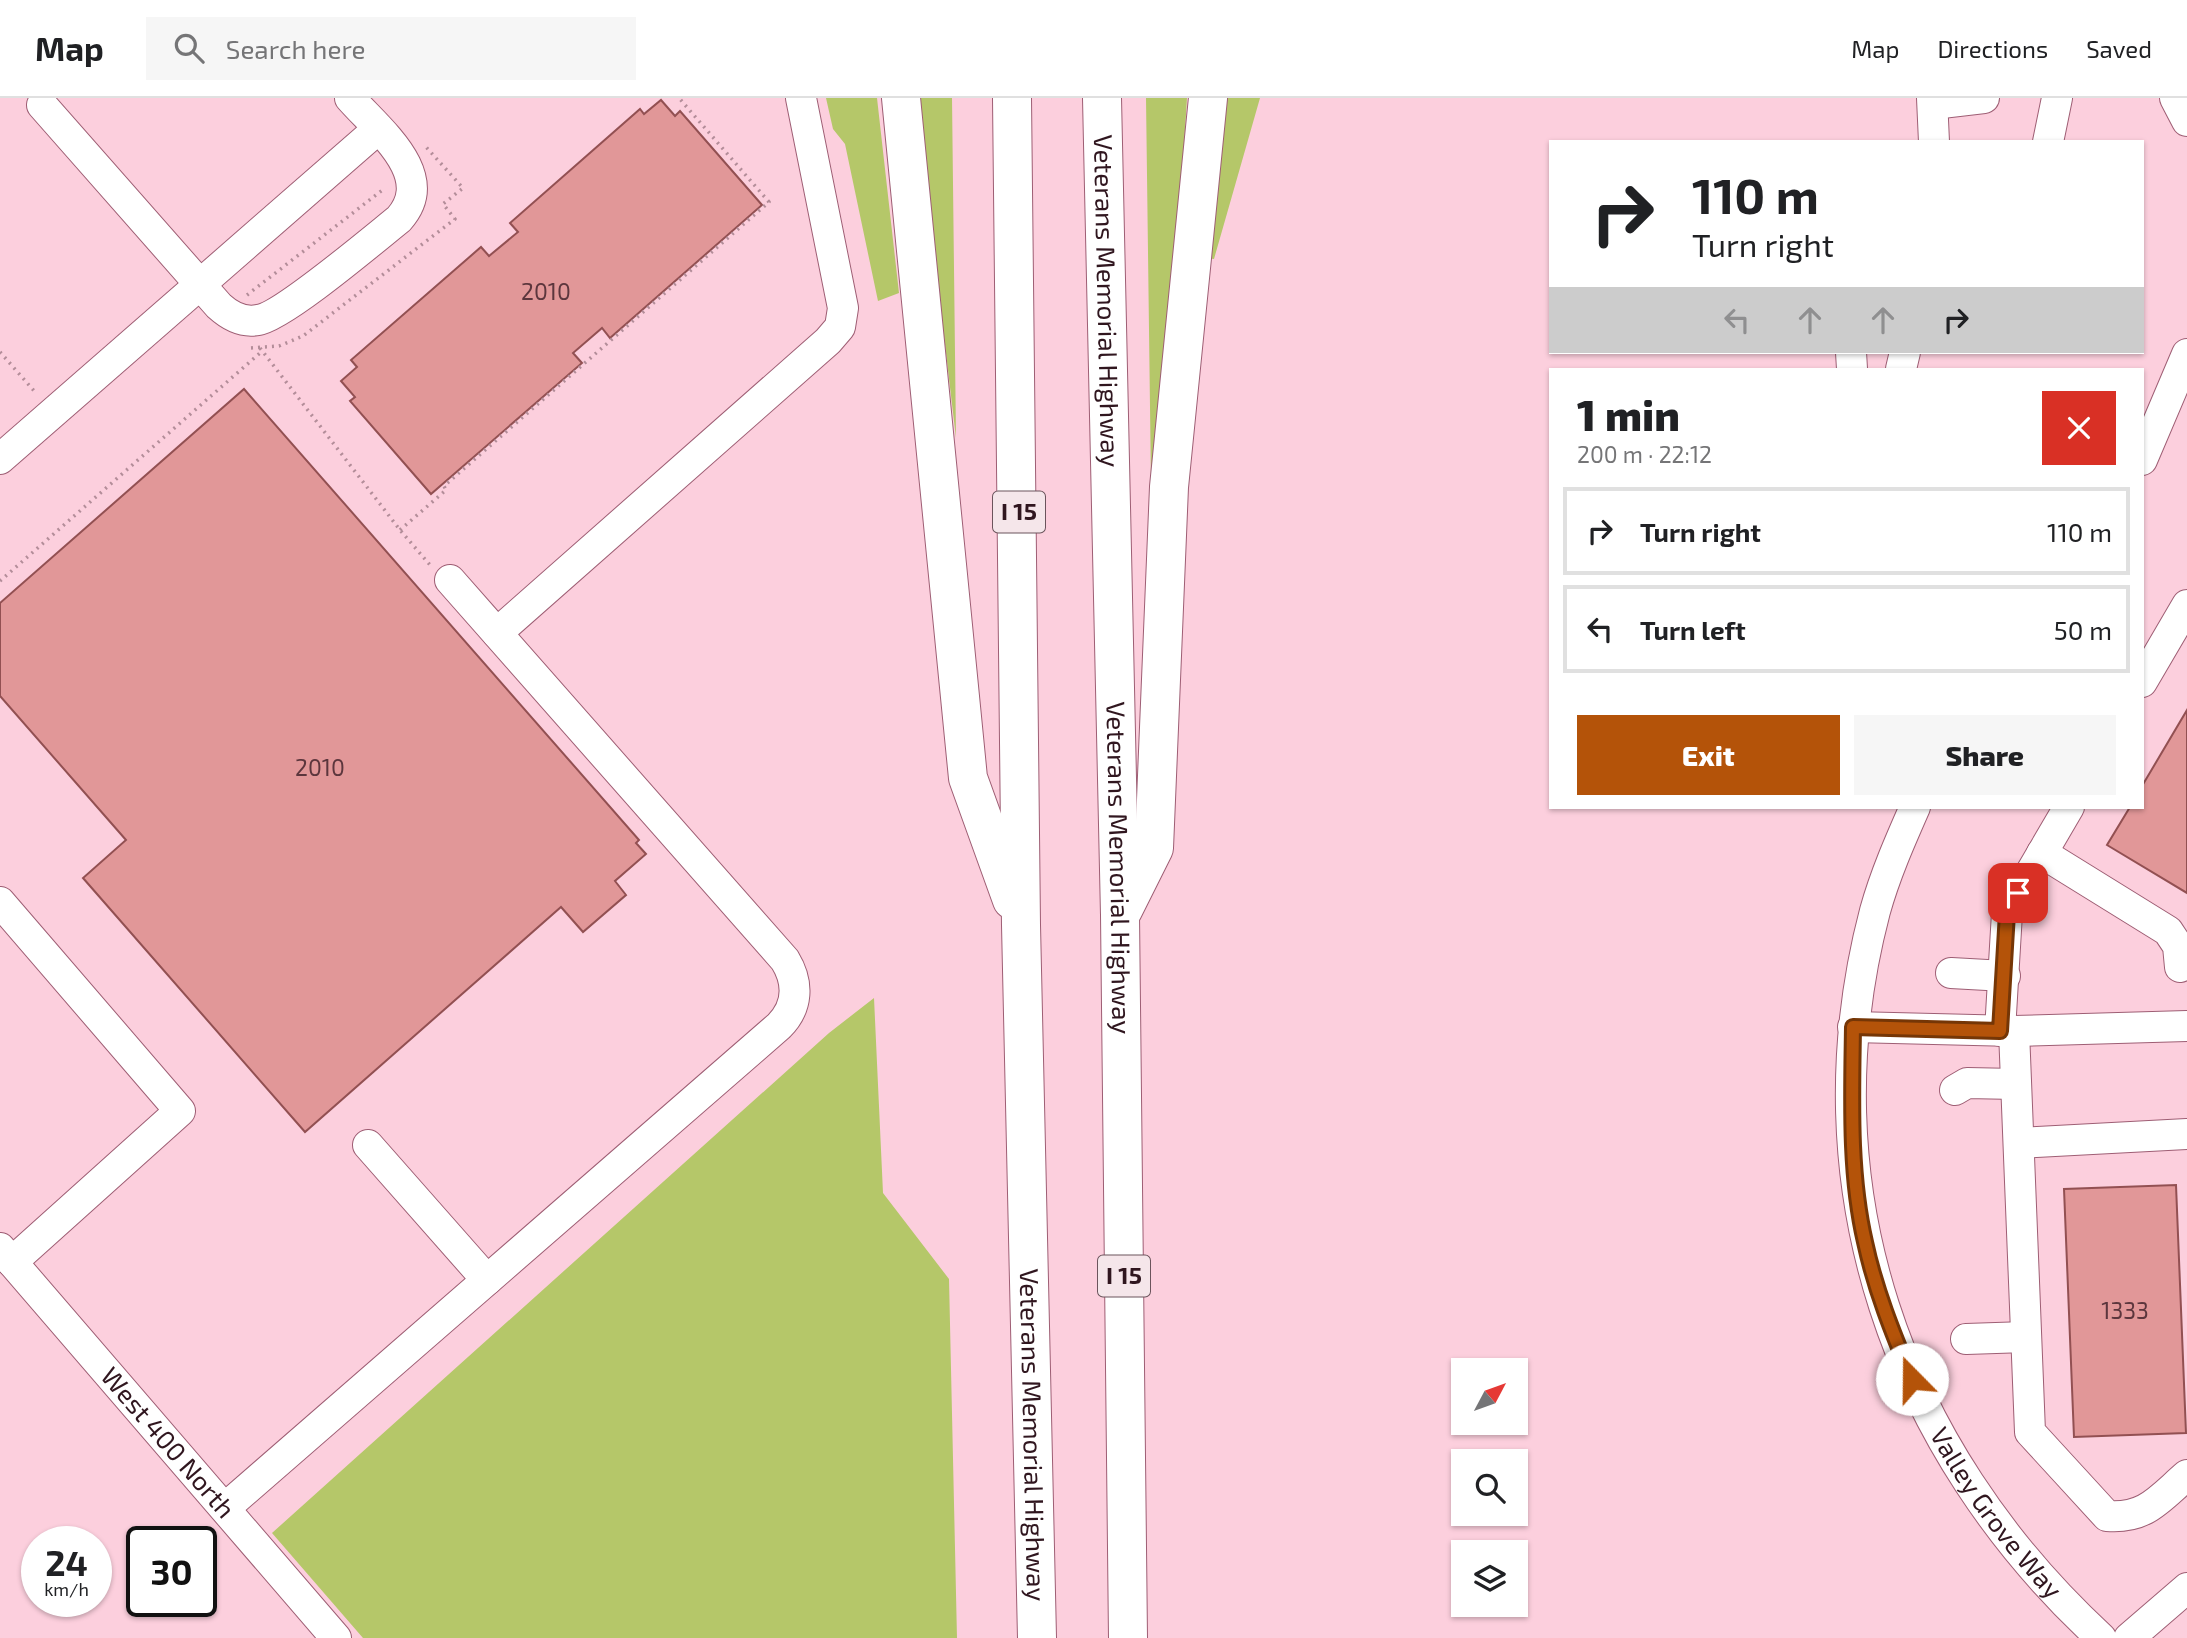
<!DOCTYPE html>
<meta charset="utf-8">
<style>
:root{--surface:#fff;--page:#f6f6f6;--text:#202124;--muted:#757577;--line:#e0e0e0;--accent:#b45309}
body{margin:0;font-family:"Exo 2",sans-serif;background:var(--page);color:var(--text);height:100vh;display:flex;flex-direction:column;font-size:26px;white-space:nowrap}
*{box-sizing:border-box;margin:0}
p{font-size:23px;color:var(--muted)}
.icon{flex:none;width:38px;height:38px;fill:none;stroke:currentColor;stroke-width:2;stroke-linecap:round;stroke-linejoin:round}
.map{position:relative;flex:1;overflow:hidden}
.details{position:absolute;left:1549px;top:270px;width:595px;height:441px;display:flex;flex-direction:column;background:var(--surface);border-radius:0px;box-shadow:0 2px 5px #0004}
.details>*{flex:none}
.hud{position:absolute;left:1549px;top:42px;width:595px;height:214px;border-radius:0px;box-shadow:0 2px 5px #0004;background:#fff;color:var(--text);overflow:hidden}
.needle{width:46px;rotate:49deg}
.buttons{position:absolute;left:1451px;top:1260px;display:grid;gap:14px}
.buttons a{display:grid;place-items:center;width:77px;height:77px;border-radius:0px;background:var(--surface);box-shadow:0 2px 5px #0004;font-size:35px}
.speed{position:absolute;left:21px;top:1428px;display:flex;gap:14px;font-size:35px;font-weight:700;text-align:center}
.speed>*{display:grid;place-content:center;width:91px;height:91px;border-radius:50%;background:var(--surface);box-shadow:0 2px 5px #0004;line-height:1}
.speed small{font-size:18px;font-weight:400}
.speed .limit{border:4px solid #111;border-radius:10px;background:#fff;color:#111}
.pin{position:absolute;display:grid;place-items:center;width:60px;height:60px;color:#fff;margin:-30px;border-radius:14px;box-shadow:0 4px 10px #0006}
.me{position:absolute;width:77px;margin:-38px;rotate:338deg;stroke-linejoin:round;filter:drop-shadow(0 0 5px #0008)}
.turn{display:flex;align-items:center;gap:24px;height:147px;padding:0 28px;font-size:32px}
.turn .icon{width:91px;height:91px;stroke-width:2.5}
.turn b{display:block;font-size:49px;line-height:60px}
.lanes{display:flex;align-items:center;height:66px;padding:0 28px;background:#0003;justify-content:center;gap:35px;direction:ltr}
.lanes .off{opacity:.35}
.round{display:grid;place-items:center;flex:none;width:74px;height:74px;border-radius:0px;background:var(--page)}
.summary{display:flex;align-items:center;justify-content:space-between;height:119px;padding:0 28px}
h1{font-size:42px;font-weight:800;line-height:52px}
.button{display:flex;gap:14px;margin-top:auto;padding:14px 28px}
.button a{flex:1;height:80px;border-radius:0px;background:var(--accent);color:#fff;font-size:28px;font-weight:800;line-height:80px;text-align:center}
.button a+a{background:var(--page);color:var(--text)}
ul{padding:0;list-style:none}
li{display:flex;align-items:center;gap:21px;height:88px;margin:0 14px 10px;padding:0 14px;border:4px solid var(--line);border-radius:0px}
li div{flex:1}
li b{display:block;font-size:26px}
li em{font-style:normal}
header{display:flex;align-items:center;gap:42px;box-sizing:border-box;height:98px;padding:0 35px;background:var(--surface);border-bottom:2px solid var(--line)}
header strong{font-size:33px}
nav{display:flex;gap:38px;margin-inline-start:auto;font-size:24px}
.search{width:490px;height:63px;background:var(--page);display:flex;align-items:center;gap:18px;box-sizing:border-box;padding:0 24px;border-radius:0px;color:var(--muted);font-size:26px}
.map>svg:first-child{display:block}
</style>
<header>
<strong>Map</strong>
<div class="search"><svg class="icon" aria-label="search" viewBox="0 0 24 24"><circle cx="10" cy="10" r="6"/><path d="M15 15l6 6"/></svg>Search here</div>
<nav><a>Map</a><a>Directions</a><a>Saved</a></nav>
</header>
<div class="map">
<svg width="2187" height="1540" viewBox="0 0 2187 1540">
<rect width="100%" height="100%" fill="#fccfdd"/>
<path fill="#b5c769" d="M826 0H877L899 195 878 203 845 46 833 31Z
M916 0H952L956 340Z
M1146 0H1187L1166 338 1152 463Z
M1219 0H1260L1214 161 1205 160Z
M874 900 883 1095 949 1181 957 1540H363L272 1435 829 935Z"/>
<path fill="#e19798" stroke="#925052" stroke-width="2" d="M661 2 675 18 680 13 762 107 610 240 602 230 573 255 582 265 431 396 350 303 355 299 341 283 357 269 351 262 481 149 489 158 518 134 510 125 640 11 644 16Z
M244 291 639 742 636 745 646 756 615 783 626 797 583 834 561 809 305 1034 83 780 126 742 0 598V505Z
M2187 612V795L2107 747 2130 709H2142V688Z
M2176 1087 2186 1335 2074 1339 2064 1091Z"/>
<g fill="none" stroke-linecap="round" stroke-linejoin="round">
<defs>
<g id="minor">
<path d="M1932 0 1934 44"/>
<path d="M2175 0 2187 23"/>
<path d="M1933 6 1984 0"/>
<path d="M42 7 219 208C230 218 243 225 258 222 282 219 374 141 399 121 438 77 378 32 350 0"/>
<path d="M2048 44 2057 0"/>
<path d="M1851 254 1852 271"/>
<path d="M1901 271 1905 254"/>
<path d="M0 361 378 31"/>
<path d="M2142 362 2187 256"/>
<path d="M497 535 828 243 840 229 843 210 801 0"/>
<path d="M2142 584 2187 507"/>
<path id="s1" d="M1915 709C1900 743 1885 777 1875 813 1803 1086 1896 1351 2101 1540"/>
<path d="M2042 755 2168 833 2178 848 2180 869"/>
<path d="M0 804 180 1013 12 1164"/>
<path d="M1951 875 2005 878"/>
<path d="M1853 929 2014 933 2187 928"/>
<path d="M2000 933 2007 815 2069 709"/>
<path d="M2014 933 2030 1334 2107 1418C2146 1421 2159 1401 2187 1377"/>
<path d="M1955 992 1967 985 2016 986"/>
<path d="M2019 1045 2187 1036"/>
<path d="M368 1047 487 1182"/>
<path id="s2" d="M0 1150 336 1540"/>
<path d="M1966 1241 2026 1239"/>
<path d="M225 1410 779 928C798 909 799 885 785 862L450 482"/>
<path d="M2129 1540 2187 1490"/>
</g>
<g id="highway">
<path d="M901 0 968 680 1012 802"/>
<path id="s3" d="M1012 0 1021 827 1037 1540"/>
<path id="s4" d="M1102 0 1120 817 1128 1540"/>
<path d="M1123 812 1154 750 1169 389 1208 0"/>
</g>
</defs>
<use href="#minor" stroke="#9e5e74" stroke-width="32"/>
<use href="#highway" stroke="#9e5e74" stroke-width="40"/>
<path stroke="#b38d99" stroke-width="3.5" stroke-dasharray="2 5" stroke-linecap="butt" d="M247 197 385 90
M251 250 279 248 303 238 455 121 443 106 463 90 426 49
M260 250 400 432 430 467
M0 254 36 295
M400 432 446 392 444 388 769 104 679 0
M0 483 260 255V250"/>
<use href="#minor" stroke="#fff" stroke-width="30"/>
<use href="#highway" stroke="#fff" stroke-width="38"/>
</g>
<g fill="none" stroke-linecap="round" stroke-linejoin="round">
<defs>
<path id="route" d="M1912 1281C1893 1236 1875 1191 1865 1144 1849 1075 1852 1000 1853 929L2000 933 2007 815 2018 795"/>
</defs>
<use href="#route" stroke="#753606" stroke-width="18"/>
<use href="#route" stroke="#b45309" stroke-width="12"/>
</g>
<g text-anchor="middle" stroke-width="5" stroke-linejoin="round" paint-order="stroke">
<g font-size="23" fill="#5c363d">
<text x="546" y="202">2010</text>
<text x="320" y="678">2010</text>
<text x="2125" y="1221">1333</text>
</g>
<g fill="#f5e6ea" stroke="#6b545c" stroke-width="2">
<rect x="993" y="393.5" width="52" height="41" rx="5"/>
<rect x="1098" y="1157.5" width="52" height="41" rx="5"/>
</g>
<g font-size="24" font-weight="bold" fill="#30161f">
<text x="1019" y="422">I 15</text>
<text x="1124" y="1186">I 15</text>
</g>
<g font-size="26" fill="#30161f" stroke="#f5e6ea">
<text dy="9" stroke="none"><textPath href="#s4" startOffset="203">Veterans Memorial Highway</textPath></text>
<text dy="9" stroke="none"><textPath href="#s4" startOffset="770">Veterans Memorial Highway</textPath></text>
<text dy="9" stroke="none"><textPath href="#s3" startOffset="1337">Veterans Memorial Highway</textPath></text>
<text dy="9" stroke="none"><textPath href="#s2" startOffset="257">West 400 North</textPath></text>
<text dy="9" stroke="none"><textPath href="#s1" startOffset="749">Valley Grove Way</textPath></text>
</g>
</g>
</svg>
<div class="buttons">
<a><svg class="needle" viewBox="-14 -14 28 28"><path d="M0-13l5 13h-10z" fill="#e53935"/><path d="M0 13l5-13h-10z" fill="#757577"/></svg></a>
<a><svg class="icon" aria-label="search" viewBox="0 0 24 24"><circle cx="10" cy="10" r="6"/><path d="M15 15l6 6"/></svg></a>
<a><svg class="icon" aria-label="layers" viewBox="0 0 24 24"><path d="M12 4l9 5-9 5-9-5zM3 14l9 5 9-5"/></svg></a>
</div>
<div class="speed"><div>24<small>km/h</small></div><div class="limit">30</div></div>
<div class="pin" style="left:2018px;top:795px;background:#d93025"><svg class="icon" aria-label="arrive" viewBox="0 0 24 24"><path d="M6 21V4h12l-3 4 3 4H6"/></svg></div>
<svg class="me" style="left:1912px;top:1281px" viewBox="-20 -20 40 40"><circle r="19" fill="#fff"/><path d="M0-13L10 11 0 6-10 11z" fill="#b45309"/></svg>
<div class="hud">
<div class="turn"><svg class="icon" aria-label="right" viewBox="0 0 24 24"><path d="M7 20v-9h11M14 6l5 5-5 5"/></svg><div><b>110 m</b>Turn right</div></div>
<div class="lanes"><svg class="icon off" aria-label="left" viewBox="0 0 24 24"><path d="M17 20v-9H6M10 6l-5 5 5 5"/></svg><svg class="icon off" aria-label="ahead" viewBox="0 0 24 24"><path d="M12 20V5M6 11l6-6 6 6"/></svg><svg class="icon off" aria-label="ahead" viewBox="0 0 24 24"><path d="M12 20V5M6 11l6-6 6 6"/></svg><svg class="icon" aria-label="right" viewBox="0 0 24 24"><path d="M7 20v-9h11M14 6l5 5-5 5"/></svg></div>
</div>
<section class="details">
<div class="summary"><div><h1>1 min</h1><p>200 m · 22:12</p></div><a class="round" style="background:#d93025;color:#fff"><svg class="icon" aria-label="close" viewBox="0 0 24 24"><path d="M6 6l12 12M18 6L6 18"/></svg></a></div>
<ul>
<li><svg class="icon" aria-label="right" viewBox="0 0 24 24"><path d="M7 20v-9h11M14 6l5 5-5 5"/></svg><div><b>Turn right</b></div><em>110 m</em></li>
<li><svg class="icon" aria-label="left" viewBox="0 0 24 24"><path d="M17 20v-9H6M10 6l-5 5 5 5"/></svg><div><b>Turn left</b></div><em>50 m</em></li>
</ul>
<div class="button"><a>Exit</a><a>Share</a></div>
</section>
</div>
